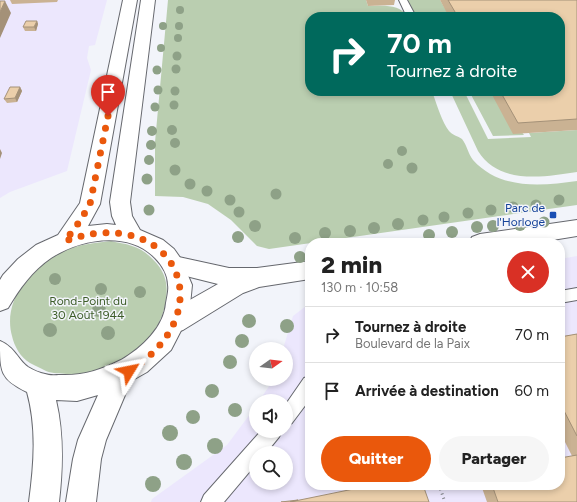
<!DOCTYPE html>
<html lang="fr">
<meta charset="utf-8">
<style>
:root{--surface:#fff;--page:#f6f6f6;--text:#222;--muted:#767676;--line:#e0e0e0;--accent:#ea580c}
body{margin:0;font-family:Figtree,sans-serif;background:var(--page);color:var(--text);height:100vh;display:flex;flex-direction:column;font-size:15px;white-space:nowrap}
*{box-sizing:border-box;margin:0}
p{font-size:13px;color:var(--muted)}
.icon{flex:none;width:22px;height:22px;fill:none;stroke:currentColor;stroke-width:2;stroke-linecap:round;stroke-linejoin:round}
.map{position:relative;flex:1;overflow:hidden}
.sheet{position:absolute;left:305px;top:238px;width:260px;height:252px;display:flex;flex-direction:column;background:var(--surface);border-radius:16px;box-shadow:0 2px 6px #0003}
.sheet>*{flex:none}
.hud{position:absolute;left:305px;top:12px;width:260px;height:84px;border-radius:16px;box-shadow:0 2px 6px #0003;background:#00695c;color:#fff;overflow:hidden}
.needle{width:26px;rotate:76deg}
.buttons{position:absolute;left:249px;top:342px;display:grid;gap:8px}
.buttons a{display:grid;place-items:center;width:44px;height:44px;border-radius:50%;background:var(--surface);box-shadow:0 2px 6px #0003;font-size:20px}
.pin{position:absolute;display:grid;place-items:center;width:34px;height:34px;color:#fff;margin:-41px -17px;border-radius:50% 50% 50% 0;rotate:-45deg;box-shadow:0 0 4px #0007}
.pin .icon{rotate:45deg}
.me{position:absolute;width:44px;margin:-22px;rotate:55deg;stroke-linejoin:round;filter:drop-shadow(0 0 3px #0008)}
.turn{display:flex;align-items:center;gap:14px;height:84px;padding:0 16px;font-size:18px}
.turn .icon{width:52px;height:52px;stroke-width:2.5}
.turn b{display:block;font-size:28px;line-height:34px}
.round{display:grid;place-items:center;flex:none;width:42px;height:42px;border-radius:21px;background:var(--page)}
.overview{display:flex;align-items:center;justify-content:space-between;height:68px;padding:0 16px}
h1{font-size:24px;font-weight:800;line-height:30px}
.primary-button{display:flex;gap:8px;margin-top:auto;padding:8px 16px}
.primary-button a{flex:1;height:46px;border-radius:24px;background:var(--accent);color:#fff;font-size:16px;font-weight:800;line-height:46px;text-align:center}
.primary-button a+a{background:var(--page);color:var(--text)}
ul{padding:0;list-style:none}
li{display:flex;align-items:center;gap:12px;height:56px;padding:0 16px;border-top:1px solid var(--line)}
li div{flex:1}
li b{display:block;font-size:15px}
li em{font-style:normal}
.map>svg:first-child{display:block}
</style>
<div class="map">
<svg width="577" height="502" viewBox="0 0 577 502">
<rect width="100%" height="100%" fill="#f2f4fa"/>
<path fill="#ece7fd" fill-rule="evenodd" d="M0 0H107L95 45 89 46 87 58 91 70 67 171 10 192 0 198Z
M577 256V502H151L152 499 227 445 256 406V431H286V401H259L274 379H286V349H283L293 316 310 303V485H560V259ZM256 453H286V483H256Z"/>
<path fill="#baceb0" d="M168 0H366L368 6C381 6 401 3 407 17H310V91H435L433 94C437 105 442 122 449 131 452 135 458 136 462 139 467 145 468 154 473 160 500 190 541 186 577 181V205L269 249 257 246 231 220 208 204 183 197 155 196V142Z
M408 0H440L447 12 426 13 428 17H416Z
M450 91H464L488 139 531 137 529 133 577 130V172C544 177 499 185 478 151Z
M469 91H490L524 135 493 136Z
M111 241C118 243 125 243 132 246 143 249 151 257 158 265 166 275 168 287 166 299 161 344 111 377 67 374 60 373 53 374 46 371 41 368 35 366 30 363 21 358 14 346 12 336 2 300 32 265 64 251 79 244 95 243 111 241Z"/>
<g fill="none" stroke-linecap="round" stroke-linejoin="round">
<defs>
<path id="service" d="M399 0H407L414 13 412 15H406Z
M577 288V300L560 303V291Z
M310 376V399L292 423 286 426V404L304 378Z
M261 431H282L279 437 266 453H256V464L224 502H201L204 495Z"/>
<path id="tertiary" d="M577 220V236L534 243H469L472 237 480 234Z
M174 256 229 268H257L310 261V279L259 287 243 293 183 330 174 333 165 330 162 322 165 314 218 284 166 271 163 265 166 259Z"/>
<path id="secondary" d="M123 0H137L100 204 88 226 107 224 116 225 112 216 110 202 141 0H155L130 202 132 216 140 230 163 240 174 249 181 259 192 285 189 315 171 350 147 372 131 381 106 440 101 459 96 502H66L73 459 78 440 98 395 77 401 56 400C64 434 63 467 59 502H29C34 465 37 428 27 392 0 379 0 372 0 341 16 348 17 359 28 367 33 370 40 373 45 374 50 376 56 375 60 375 83 376 101 370 121 360 142 348 164 327 166 303 167 297 169 290 168 285 168 275 162 265 155 258 128 230 80 239 51 258 32 271 20 288 8 308L0 311V280L3 275 18 259 36 245 58 235 80 203Z"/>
</defs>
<use href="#service" stroke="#66686e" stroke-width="2"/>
<use href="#tertiary" stroke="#66686e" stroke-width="2"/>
<use href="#secondary" stroke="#66686e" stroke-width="2"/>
<path stroke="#818387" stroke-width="3" stroke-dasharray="1 3.5" stroke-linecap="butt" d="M439 485 445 502"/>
<use href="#service" fill="#fff" fill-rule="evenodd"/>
<use href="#tertiary" fill="#fff" fill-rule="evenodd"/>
<use href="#secondary" fill="#fff" fill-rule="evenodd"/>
</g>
<g fill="#8ea187">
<circle cx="180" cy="10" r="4"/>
<circle cx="163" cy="26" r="4"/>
<circle cx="179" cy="26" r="4"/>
<circle cx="178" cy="38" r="4"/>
<circle cx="161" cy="48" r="4"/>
<circle cx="177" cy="56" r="4.5"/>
<circle cx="176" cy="69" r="4.5"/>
<circle cx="157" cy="70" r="4.5"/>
<circle cx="158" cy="90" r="4.5"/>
<circle cx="175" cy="91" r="4.5"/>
<circle cx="174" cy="105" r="4.5"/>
<circle cx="155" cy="107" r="4.5"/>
<circle cx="172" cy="130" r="5"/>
<circle cx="152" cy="131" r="5"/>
<circle cx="175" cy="143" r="5"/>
<circle cx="151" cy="145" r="5"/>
<circle cx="402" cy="151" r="5"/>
<circle cx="149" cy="160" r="5"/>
<circle cx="388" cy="164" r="5"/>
<circle cx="412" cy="168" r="5.5"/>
<circle cx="175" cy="170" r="5.5"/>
<circle cx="147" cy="179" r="5.5"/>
<circle cx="190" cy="184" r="5.5"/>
<circle cx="207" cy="191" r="5.5"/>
<circle cx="276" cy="194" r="5.5"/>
<circle cx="230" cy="200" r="5.5"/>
<circle cx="559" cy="200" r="5.5"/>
<circle cx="536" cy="205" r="5.5"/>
<circle cx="513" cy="207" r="5.5"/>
<circle cx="149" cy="210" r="5.5"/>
<circle cx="491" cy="210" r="5.5"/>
<circle cx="239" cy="212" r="5.5"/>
<circle cx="468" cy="213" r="5.5"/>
<circle cx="444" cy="217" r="5.5"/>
<circle cx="423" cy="220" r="5.5"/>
<circle cx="544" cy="222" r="5.5"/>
<circle cx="398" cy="224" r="6"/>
<circle cx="520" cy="225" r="6"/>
<circle cx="255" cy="226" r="6"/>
<circle cx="493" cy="226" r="6"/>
<circle cx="477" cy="227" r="6"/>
<circle cx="374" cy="228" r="6"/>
<circle cx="350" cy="231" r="6"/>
<circle cx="452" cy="232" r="6"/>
<circle cx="325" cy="233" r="6"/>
<circle cx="429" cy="235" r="6"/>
<circle cx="238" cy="237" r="6"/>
<circle cx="295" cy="238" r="6"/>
<circle cx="300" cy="257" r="6"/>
<circle cx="55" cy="279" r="6"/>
<circle cx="101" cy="289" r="6"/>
<circle cx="140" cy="292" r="6"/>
<circle cx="99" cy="310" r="7"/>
<circle cx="249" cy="321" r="7"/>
<circle cx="287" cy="326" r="7"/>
<circle cx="50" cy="330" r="7"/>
<circle cx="108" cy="333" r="7"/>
<circle cx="242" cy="341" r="7"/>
<circle cx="230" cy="362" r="7"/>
<circle cx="212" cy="391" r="7"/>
<circle cx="235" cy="410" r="7"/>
<circle cx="193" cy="417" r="7"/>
<circle cx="170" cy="433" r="8"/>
<circle cx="215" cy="446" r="8"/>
<circle cx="184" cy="462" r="8"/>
<circle cx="153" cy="484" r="8"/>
</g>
<path fill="#cab293" d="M10 0H58L57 2 12 4Z
M366 0H395L394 5 368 6Z
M440 0H577V130L513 134 490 91H560V17H449Z
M37 21 38 24 36 31H25L23 27Z
M20 87 22 91 17 102 7 103 4 99Z
M577 334V502H487L481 485H560L572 456 560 432V337Z"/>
<path fill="#a49178" d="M5 1 11 13 0 38V12Z
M37 21 38 24 36 31 34 27Z
M20 87 22 91 17 102 15 98Z
M0 149 2 153 0 159Z"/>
<path fill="#ebcfab" stroke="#a49178" d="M448 0H577V119L518 123 500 91H560V17H458Z
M0 1H5L0 12Z
M26 21H37L34 27H23Z
M10 87H20L15 98 4 99Z
M577 334V436L560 403V337Z
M577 455V502H498L492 485H560V458Z
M373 485H423L429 502H290Z
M298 500 290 502H281Z"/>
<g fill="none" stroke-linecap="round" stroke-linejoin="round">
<path stroke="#ea580c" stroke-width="7" stroke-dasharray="0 12.6" d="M108 116 90 204 80 221 65 241C174 202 226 311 129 371"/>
</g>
<rect fill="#1a4fb4" stroke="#f2f4fa" stroke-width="1.5" x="549" y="211" width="8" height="8" rx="2"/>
<g text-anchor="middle" stroke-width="3" stroke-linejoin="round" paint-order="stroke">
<g font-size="12" fill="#164399" stroke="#f2f4fa" text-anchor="end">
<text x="545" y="212">Parc de<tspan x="545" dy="14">l'Horloge</tspan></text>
</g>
<g font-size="12" fill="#3d5d29" stroke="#f2f4fa">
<text x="88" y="305">Rond-Point du<tspan x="88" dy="14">30 Août 1944</tspan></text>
</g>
</g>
</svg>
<div class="buttons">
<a><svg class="needle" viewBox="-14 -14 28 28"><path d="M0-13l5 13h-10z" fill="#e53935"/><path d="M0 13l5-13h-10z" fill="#767676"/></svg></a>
<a><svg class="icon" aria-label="sound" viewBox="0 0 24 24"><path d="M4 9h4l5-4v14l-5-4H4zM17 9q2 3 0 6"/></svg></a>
<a><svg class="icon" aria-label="search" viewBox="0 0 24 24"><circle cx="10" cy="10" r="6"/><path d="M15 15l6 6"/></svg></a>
</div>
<div class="pin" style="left:108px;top:116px;background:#d93025"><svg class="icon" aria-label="arrive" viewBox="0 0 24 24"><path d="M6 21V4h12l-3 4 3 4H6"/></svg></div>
<svg class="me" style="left:129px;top:371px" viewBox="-20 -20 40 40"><path d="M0-17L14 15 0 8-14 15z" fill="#ea580c" stroke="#fff" stroke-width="4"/></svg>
<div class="hud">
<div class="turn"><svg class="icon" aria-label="right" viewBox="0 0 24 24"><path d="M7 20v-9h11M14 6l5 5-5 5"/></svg><div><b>70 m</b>Tournez à droite</div></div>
</div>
<section class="sheet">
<div class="overview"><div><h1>2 min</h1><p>130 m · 10:58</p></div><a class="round" style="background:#d93025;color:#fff"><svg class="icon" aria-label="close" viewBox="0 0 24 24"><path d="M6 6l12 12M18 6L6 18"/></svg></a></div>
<ul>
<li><svg class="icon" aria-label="right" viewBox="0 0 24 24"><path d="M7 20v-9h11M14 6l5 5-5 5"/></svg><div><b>Tournez à droite</b><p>Boulevard de la Paix</p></div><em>70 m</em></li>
<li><svg class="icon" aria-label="arrive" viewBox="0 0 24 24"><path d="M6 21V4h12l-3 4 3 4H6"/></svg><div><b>Arrivée à destination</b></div><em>60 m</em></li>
</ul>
<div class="primary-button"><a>Quitter</a><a>Partager</a></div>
</section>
</div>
